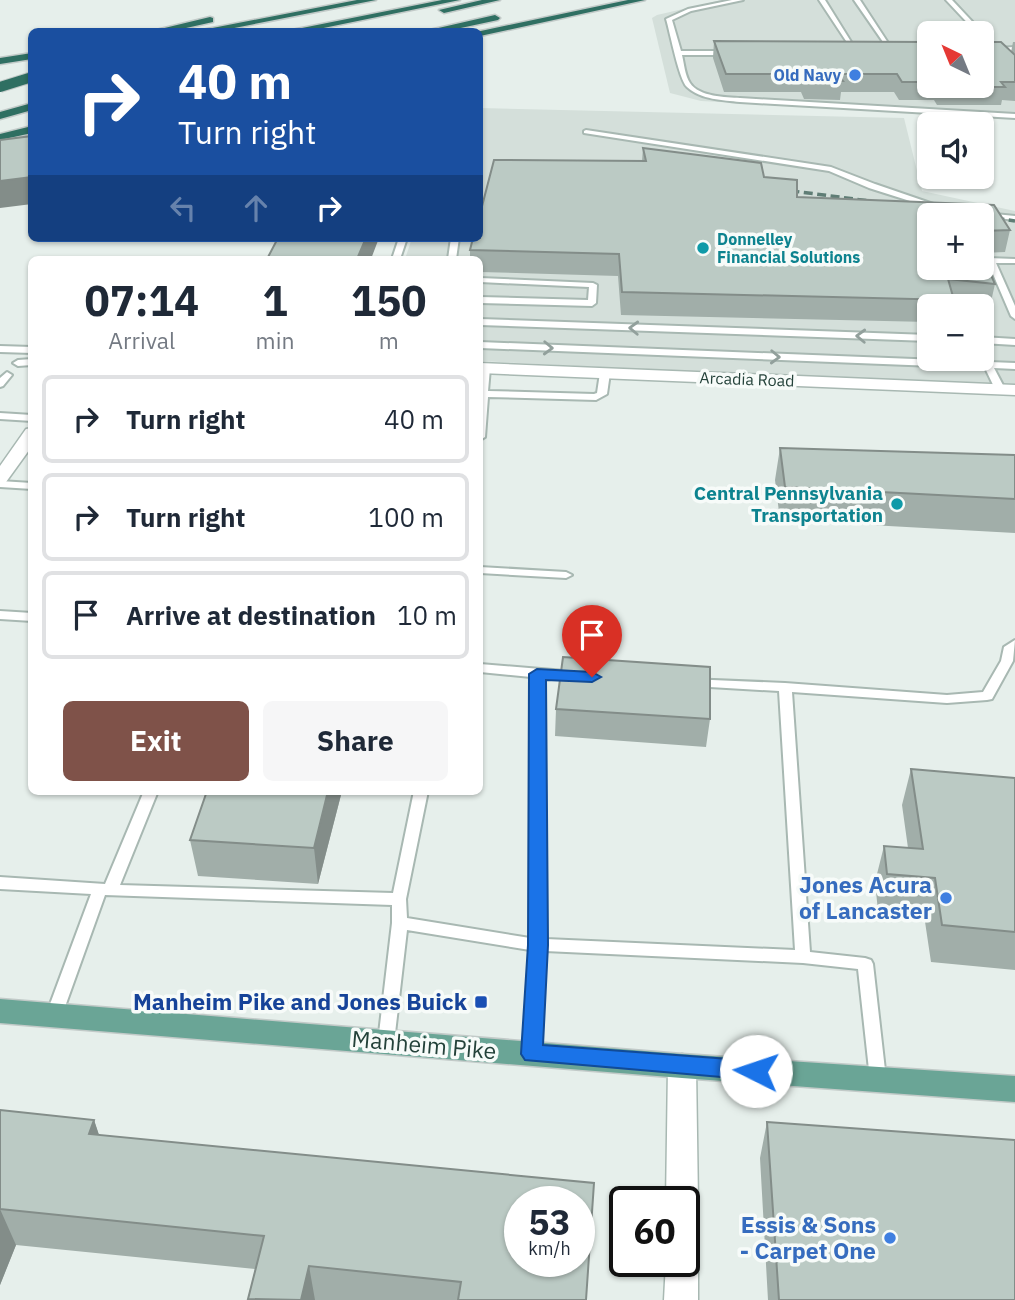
<!DOCTYPE html>
<meta charset="utf-8">
<style>
:root{--surface:#fff;--page:#f6f6f7;--text:#1f2937;--muted:#747a83;--line:#e0e1e3;--accent:#7f5249}
body{margin:0;font-family:"IBM Plex Sans",sans-serif;background:var(--page);color:var(--text);height:100vh;display:flex;flex-direction:column;font-size:26px;white-space:nowrap}
*{box-sizing:border-box;margin:0}
p{font-size:23px;color:var(--muted)}
.icon{flex:none;width:38px;height:38px;fill:none;stroke:currentColor;stroke-width:2;stroke-linecap:round;stroke-linejoin:round}
.map{position:relative;flex:1;overflow:hidden}
.details{position:absolute;left:28px;top:256px;width:455px;height:539px;display:flex;flex-direction:column;background:var(--surface);border-radius:10px;box-shadow:0 2px 5px #0004}
.details>*{flex:none}
.guide{position:absolute;left:28px;top:28px;width:455px;height:214px;border-radius:10px;box-shadow:0 2px 5px #0004;background:#1a4fa0;color:#fff;overflow:hidden}
.needle{width:46px;rotate:317deg}
.controls{position:absolute;left:917px;top:21px;display:grid;gap:14px}
.controls a{display:grid;place-items:center;width:77px;height:77px;border-radius:10px;background:var(--surface);box-shadow:0 2px 5px #0004;font-size:35px}
.speed{position:absolute;left:504px;top:1186px;display:flex;gap:14px;font-size:35px;font-weight:700;text-align:center}
.speed>*{display:grid;place-content:center;width:91px;height:91px;border-radius:50%;background:var(--surface);box-shadow:0 2px 5px #0004;line-height:1}
.speed small{font-size:18px;font-weight:400}
.speed .limit{border:4px solid #111;border-radius:10px;background:#fff;color:#111}
.pin{position:absolute;display:grid;place-items:center;width:60px;height:60px;color:#fff;margin:-72px -30px;border-radius:50% 50% 50% 0;rotate:-45deg;box-shadow:0 0 7px #0007}
.pin .icon{rotate:45deg}
.me{position:absolute;width:77px;margin:-38px;rotate:274deg;stroke-linejoin:round;filter:drop-shadow(0 0 5px #0008)}
.turn{display:flex;align-items:center;gap:24px;height:147px;padding:0 35px;font-size:32px}
.turn .icon{width:91px;height:91px;stroke-width:2.5}
.turn b{display:block;font-size:49px;line-height:60px}
.lanes{display:flex;align-items:center;height:66px;padding:0 35px;background:#0003;justify-content:center;gap:35px;direction:ltr}
.lanes .off{opacity:.35}
.eta{display:flex;justify-content:space-evenly;align-items:center;height:119px;text-align:center}
.eta b{font-size:42px;font-weight:700;line-height:49px}
.cta{display:flex;gap:14px;margin-top:auto;padding:14px 35px}
.cta a{flex:1;height:80px;border-radius:10px;background:var(--accent);color:#fff;font-size:28px;font-weight:700;line-height:80px;text-align:center}
.cta a+a{background:var(--page);color:var(--text)}
ul{padding:0;list-style:none}
li{display:flex;align-items:center;gap:21px;height:88px;margin:0 14px 10px;padding:0 21px;border:4px solid var(--line);border-radius:10px}
li div{flex:1}
li b{display:block;font-size:26px}
li em{font-style:normal}
.map>svg:first-child{display:block}
</style>
<div class="map">
<svg width="1015" height="1300" viewBox="0 0 1015 1300">
<rect width="100%" height="100%" fill="#e6efeb"/>
<path fill="#d4dfda" fill-rule="evenodd" d="M722 0H1015V119L701 101 670 93 652 18 657 15ZM929 33H982V86H929Z
M480 108 904 118 922 191 1015 211V388L480 361V259H405L412 238H480ZM929 215H982V268H929ZM929 306H982V359H929Z"/>
<g fill="none" stroke-linecap="round" stroke-linejoin="round">
<defs>
<path id="service" d="M732 0H743L691 11 672 20 681 51H727L730 53 727 55H682C684 63 685 76 690 83 699 97 726 97 740 98L1015 114V118L740 102C723 100 701 100 687 87 679 80 670 32 666 19L688 9Z
M819 0H825L858 53H854Z
M854 0H860L894 52H890Z
M946 0H952L982 32V34L977 33Z
M982 34 996 48 1015 47V51L999 52 1015 68V74L994 52 982 53V49H991L982 39Z
M586 130 831 167 875 184 939 206 932 208 869 188 829 171 584 133V131Z
M985 213 1015 216V220L988 217 984 215Z
M399 238H407L400 259H392Z
M451 238H459L456 259H448Z
M988 258 1015 259V263H996L1015 306V319L1011 316 987 260Z
M480 278 593 283 597 285 596 303 592 306 480 303V297L588 300 589 287 480 282Z
M480 319 929 335V341L480 325Z
M982 337 1015 339V345L982 343Z
M480 342 1015 363V369L994 368 1005 389 1000 392 995 389 985 368 480 348Z
M0 346 32 347V353L0 352Z
M32 359V365L18 366 13 363 18 360Z
M485 365 490 368 488 391 594 394 597 393 600 373 605 370 610 373 607 394 596 400 488 397 485 437 480 440V368Z
M7 372 12 375 3 386 0 387V378Z
M0 413 32 415V421L0 419Z
M0 481 32 483V489L0 487Z
M480 567 566 572 572 575 566 578 480 573Z
M0 611 32 613V621L0 619Z
M1015 640 1013 661 992 699 987 700 947 703 792 692 810 952 865 958 871 960 873 964 886 1079 884 1084 878 1086 872 1084 870 1079 858 969 803 963 545 951 540 1054 538 1059 532 1061 526 1059 524 1054 530 950 407 930 394 1042 392 1047 386 1049 380 1047 378 1042 392 923V905L105 895 62 1015 60 1020 54 1022 48 1020 46 1015 91 894 0 889V877L105 884 144 791H158L120 885 393 893 414 791H428L406 899 407 918 530 938 531 677 480 672V664L577 672 583 676 577 680 543 678 546 939 795 950 779 691 693 686 689 685 687 682 689 679 785 683 947 695 983 692 1001 661 1004 647Z"/>
<path id="minor" d="M480 363 1015 385V395L480 373Z
M32 428V446L6 482 0 483V466L26 429Z
M682 1054 692 1057 696 1066 698 1202 693 1212 684 1216V1202H666L668 1066 672 1057Z
M684 1247 693 1251 698 1262V1300H664L666 1262H684Z"/>
<path id="primary" d="M0 999 682 1054 1015 1076V1102L682 1078 0 1023Z"/>
<path id="motorway" d="M357 0H376L214 32H192Z
M442 0H460L304 32H282Z
M482 0H500L444 13 439 10Z
M628 0H645L480 36V32H476Z
M495 15 500 18 498 20 442 32H421Z
M210 17 213 18V22L168 32H148Z
M32 53V59L0 64V58Z
M32 103V110L0 119V112Z
M32 126V133L0 140V134Z"/>
</defs>
<use href="#service" stroke="#a8b8b2" stroke-width="4"/>
<use href="#minor" stroke="#a8b8b2" stroke-width="3"/>
<use href="#primary" stroke="#c2cac8" stroke-width="3"/>
<use href="#motorway" stroke="#c2cac8" stroke-width="3"/>
<use href="#service" fill="#fff" fill-rule="evenodd"/>
<use href="#minor" fill="#fff" fill-rule="evenodd"/>
<use href="#primary" fill="#6aa596" fill-rule="evenodd"/>
<use href="#motorway" fill="#2f6f62" fill-rule="evenodd"/>
<path stroke="#5f7d75" stroke-width="3.5" stroke-dasharray="9 4.5" stroke-linecap="butt" d="M777 189 870 201
M982 216 1015 221"/>
<defs>
<path id="motorway-bridge" d="M0 87 32 77"/>
</defs>
<use href="#motorway-bridge" stroke="#c2cac8" stroke-width="12" stroke-linecap="butt"/>
<use href="#motorway-bridge" stroke="#2f6f62" stroke-width="10"/>
</g>
<path fill="#a1aea9" d="M714 41 929 42V86H982L1011 52 1013 42H1015V101L1002 100 1001 105H937L934 100H899L894 92H841L840 100 804 99 801 92H724L713 58Z
M643 148 761 163 764 177 797 180V197L994 205 1010 230 1005 252 982 253V215H929V268H982V255L995 284 990 306 954 303 953 306H929V322L621 315 618 276 480 272V259H470V250L473 238H480V214L494 160 642 161Z
M780 448 1015 455V533L780 520 775 480Z
M556 709 710 719 706 747 555 736Z
M911 769 1015 778V970L931 962 924 915 878 911 875 882 884 846 908 848 902 805Z
M207 791H342L318 884 198 876 190 840Z
M0 1110 94 1120 99 1135 586 1300H248L255 1269 16 1245 0 1285Z
M767 1122 1015 1300H768L760 1158Z"/>
<path fill="#838d89" d="M32 177V204L0 208V181Z
M366 238H379L371 259H357Z
M328 791H342L318 884 314 848Z
M94 1120 106 1156 89 1134Z
M0 1209 16 1245 0 1285Z
M309 1266 315 1300H301Z"/>
<path fill="#bbcac4" stroke="#838d89" stroke-width="2" fill-rule="evenodd" d="M714 41 929 42V82H902L897 74H838L843 81H806L803 74H726Z
M982 42H1001L1015 55V82H1001L1005 87H941L940 86H982Z
M32 136V177L0 181V140Z
M643 148 761 163 764 177 797 180V197L994 205 1010 230 982 231V215H929V268H982V255L995 284 948 279 954 300 622 292 619 254 470 250 473 238H480V214L494 160 646 161Z
M278 238H366L357 259H267Z
M780 448 1015 455V499L785 487Z
M563 657 710 667V719L556 709Z
M911 769 1015 778V932L942 925 935 878 887 874 884 846 923 849Z
M207 791H328L314 848 190 840Z
M0 1110 94 1120 89 1134 594 1183 586 1300H458L461 1282 309 1266 301 1300 248 1299 264 1236 0 1209V1210ZM520 1202H579V1262H520Z
M767 1122 1015 1140V1300H779Z"/>
<defs><path id="oneway-chevron" d="M-2-3.5L2.5 0L-2 3.5" fill="none" stroke-width="1.6" stroke-linecap="round" stroke-linejoin="round" transform="scale(1.75)"/></defs>
<g stroke="#92a09c">
<use href="#oneway-chevron" transform="translate(634 328) rotate(-178)"/>
<use href="#oneway-chevron" transform="translate(861 336) rotate(-178)"/>
<use href="#oneway-chevron" transform="translate(548 348) rotate(2)"/>
<use href="#oneway-chevron" transform="translate(775 357) rotate(2)"/>
</g>
<path fill="#1a73e8" stroke="#114b97" stroke-width="2" d="M537 669 592 672 601 677 592 682 546 680 548 945 543 1045 756 1061 763 1064 767 1071 763 1078 756 1080 525 1060 521 1054 528 945 529 674Z"/>
<g fill="#3f7fe0" stroke="#f7fbf9" stroke-width="2.5">
<circle cx="855" cy="75" r="7"/>
<circle cx="946" cy="898" r="7"/>
<circle cx="890" cy="1238" r="7"/>
</g>
<g fill="#0f9aa8" stroke="#f7fbf9" stroke-width="2.5">
<circle cx="703" cy="248" r="7"/>
<circle cx="897" cy="504" r="7"/>
</g>
<rect fill="#1a4fb4" stroke="#f7fbf9" stroke-width="2.5" x="474" y="995" width="14" height="14" rx="3.5"/>
<g text-anchor="middle" stroke-width="7" stroke-linejoin="round" paint-order="stroke">
<g font-size="16" font-weight="bold" fill="#366cbe" stroke="#f7fbf9" text-anchor="end">
<text x="841" y="81">Old Navy</text>
</g>
<g font-size="16" font-weight="bold" fill="#0d838f" stroke="#f7fbf9" text-anchor="start">
<text x="717" y="245">Donnelley<tspan x="717" dy="18">Financial Solutions</tspan></text>
</g>
<g font-size="16" fill="#24423a" stroke="#f7fbf9">
<text transform="translate(747 379) rotate(2)" y="6">Arcadia Road</text>
</g>
<g font-size="19" font-weight="bold" fill="#0d838f" stroke="#f7fbf9" text-anchor="end">
<text x="883" y="500">Central Pennsylvania<tspan x="883" dy="22">Transportation</tspan></text>
</g>
<g font-size="23" font-weight="bold" fill="#366cbe" stroke="#f7fbf9" text-anchor="end">
<text x="932" y="893">Jones Acura<tspan x="932" dy="26">of Lancaster</tspan></text>
<text x="876" y="1233">Essis &amp; Sons<tspan x="876" dy="26">- Carpet One</tspan></text>
</g>
<g font-size="23" font-weight="bold" fill="#164399" stroke="#f7fbf9" text-anchor="end">
<text x="467" y="1010">Manheim Pike and Jones Buick</text>
</g>
<g font-size="23" fill="#24423a" stroke="#f7fbf9">
<text transform="translate(424 1045) rotate(5)" y="8">Manheim Pike</text>
</g>
</g>
</svg>
<div class="controls">
<a><svg class="needle" viewBox="-14 -14 28 28"><path d="M0-13l5 13h-10z" fill="#e53935"/><path d="M0 13l5-13h-10z" fill="#747a83"/></svg></a>
<a><svg class="icon" aria-label="sound" viewBox="0 0 24 24"><path d="M4 9h4l5-4v14l-5-4H4zM17 9q2 3 0 6"/></svg></a>
<a>+</a>
<a>−</a>
</div>
<div class="speed"><div>53<small>km/h</small></div><div class="limit">60</div></div>
<div class="pin" style="left:592px;top:677px;background:#d93025"><svg class="icon" aria-label="arrive" viewBox="0 0 24 24"><path d="M6 21V4h12l-3 4 3 4H6"/></svg></div>
<svg class="me" style="left:756px;top:1071px" viewBox="-20 -20 40 40"><circle r="19" fill="#fff"/><path d="M0-13L10 11 0 6-10 11z" fill="#1a73e8"/></svg>
<div class="guide">
<div class="turn"><svg class="icon" aria-label="right" viewBox="0 0 24 24"><path d="M7 20v-9h11M14 6l5 5-5 5"/></svg><div><b>40 m</b>Turn right</div></div>
<div class="lanes"><svg class="icon off" aria-label="left" viewBox="0 0 24 24"><path d="M17 20v-9H6M10 6l-5 5 5 5"/></svg><svg class="icon off" aria-label="ahead" viewBox="0 0 24 24"><path d="M12 20V5M6 11l6-6 6 6"/></svg><svg class="icon" aria-label="right" viewBox="0 0 24 24"><path d="M7 20v-9h11M14 6l5 5-5 5"/></svg></div>
</div>
<section class="details">
<div class="eta">
<div><b>07:14</b><p>Arrival</p></div>
<div><b>1</b><p>min</p></div>
<div><b>150</b><p>m</p></div>
</div>
<ul>
<li><svg class="icon" aria-label="right" viewBox="0 0 24 24"><path d="M7 20v-9h11M14 6l5 5-5 5"/></svg><div><b>Turn right</b></div><em>40 m</em></li>
<li><svg class="icon" aria-label="right" viewBox="0 0 24 24"><path d="M7 20v-9h11M14 6l5 5-5 5"/></svg><div><b>Turn right</b></div><em>100 m</em></li>
<li><svg class="icon" aria-label="arrive" viewBox="0 0 24 24"><path d="M6 21V4h12l-3 4 3 4H6"/></svg><div><b>Arrive at destination</b></div><em>10 m</em></li>
</ul>
<div class="cta"><a>Exit</a><a>Share</a></div>
</section>
</div>
